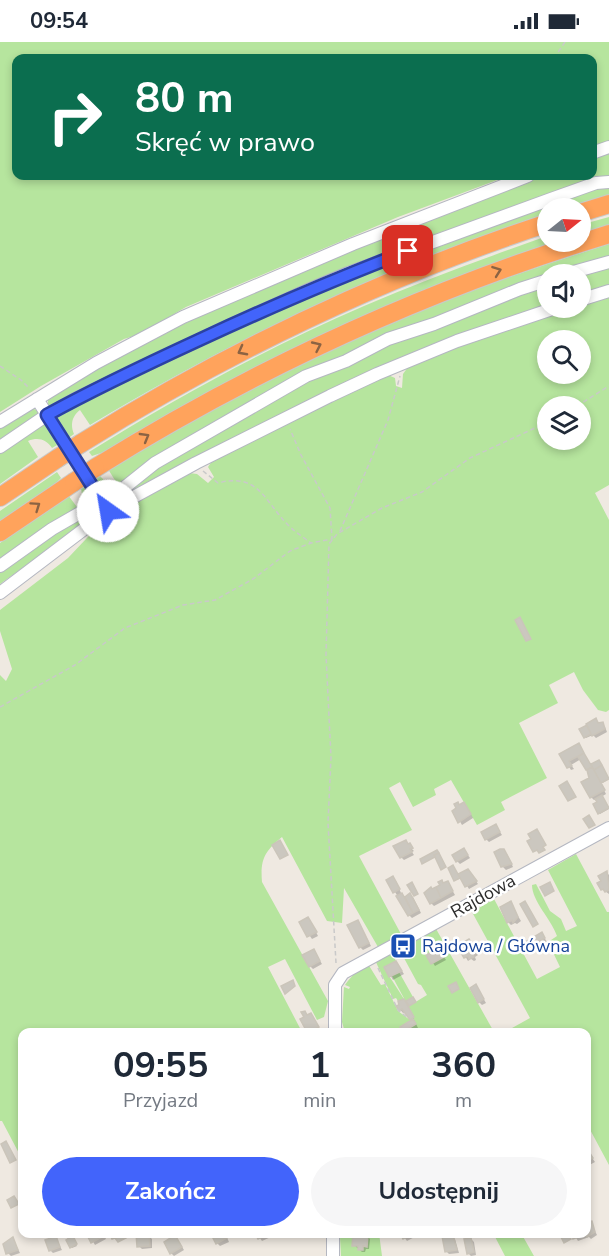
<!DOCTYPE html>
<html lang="pl">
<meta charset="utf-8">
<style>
:root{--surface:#fff;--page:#f6f6f7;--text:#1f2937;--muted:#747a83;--accent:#4264fb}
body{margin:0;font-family:"Nunito Sans",sans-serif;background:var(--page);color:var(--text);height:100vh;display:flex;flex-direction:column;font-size:22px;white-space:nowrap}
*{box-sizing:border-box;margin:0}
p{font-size:20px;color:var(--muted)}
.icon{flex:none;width:33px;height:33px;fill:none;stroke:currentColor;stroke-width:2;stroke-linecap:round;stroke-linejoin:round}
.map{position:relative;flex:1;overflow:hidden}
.side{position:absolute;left:18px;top:986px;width:573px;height:210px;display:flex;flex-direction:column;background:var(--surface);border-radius:12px;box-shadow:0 3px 9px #0003}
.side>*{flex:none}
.top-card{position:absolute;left:12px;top:12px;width:585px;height:126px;border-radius:12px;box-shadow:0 3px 9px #0003;background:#0b6e4f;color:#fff;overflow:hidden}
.needle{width:39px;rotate:72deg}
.fabs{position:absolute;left:537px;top:156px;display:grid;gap:12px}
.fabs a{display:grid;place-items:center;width:54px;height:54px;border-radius:50%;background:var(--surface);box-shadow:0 3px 9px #0003;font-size:30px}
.pin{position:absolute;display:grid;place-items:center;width:51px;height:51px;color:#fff;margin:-26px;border-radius:12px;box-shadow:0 3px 9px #0006}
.me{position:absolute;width:66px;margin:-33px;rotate:328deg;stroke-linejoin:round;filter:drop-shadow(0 0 4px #0008)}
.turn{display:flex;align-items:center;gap:21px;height:126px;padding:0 24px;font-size:27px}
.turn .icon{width:78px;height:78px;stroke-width:2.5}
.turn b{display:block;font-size:42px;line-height:51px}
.eta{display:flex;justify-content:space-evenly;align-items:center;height:102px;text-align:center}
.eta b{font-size:36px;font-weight:700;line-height:42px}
.action{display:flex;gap:12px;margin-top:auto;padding:12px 24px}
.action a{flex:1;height:69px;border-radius:36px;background:var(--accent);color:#fff;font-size:24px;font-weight:700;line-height:69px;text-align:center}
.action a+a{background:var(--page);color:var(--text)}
.status{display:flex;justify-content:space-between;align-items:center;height:42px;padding:0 30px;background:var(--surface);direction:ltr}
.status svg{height:16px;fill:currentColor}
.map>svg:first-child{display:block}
</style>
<div class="status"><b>09:54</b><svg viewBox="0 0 49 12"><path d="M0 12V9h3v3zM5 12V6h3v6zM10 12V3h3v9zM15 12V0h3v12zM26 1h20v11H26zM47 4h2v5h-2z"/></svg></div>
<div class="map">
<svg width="609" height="1214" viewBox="0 0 609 1214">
<rect width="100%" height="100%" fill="#efe9e1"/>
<path fill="#b6e59e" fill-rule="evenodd" d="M0 0H609V100L593 105 592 16H16V134H508L398 175 186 265C165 277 147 291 124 297L41 344 0 370Z
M609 111V153L563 166H548L547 172C384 228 238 294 90 383L80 368C72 374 70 383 74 392L67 397 48 364V357C196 263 362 205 523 139L540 134H592L593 116Z
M609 175V185L581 194 580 183Z
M547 194 548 200H564L113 407 92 414 89 410C177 355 269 305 364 264 424 238 486 216 547 194Z
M609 202V244L581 252 580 232H548L547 262 504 277 112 460 107 458 94 438 100 434 105 439 116 440 108 427C198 374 290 324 386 282 459 251 534 226 609 202Z
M609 253V443L595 451 609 478V668L606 670 598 668 583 648 574 630 549 643 558 661 519 681 547 736 501 760 505 768 477 783 451 738 434 747 436 753 413 765 400 740 389 746 412 788 359 814 401 892 378 905 344 846 342 881 327 879 282 795C265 809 260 817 262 840L328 959 324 975 317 978 285 917 268 925 302 990H22V1117L2 1079H0V633L6 639 12 627 0 589V568L68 516 103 479 135 459 189 431 197 432 208 441 214 435 208 425 212 419 307 370 388 333 395 336 396 344 402 346 403 332 408 325 502 288 567 266H580L581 261ZM548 298H580V332H548ZM548 364H580V398H548Z
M32 366 38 369 59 402 52 406C46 397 38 395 28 399L38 415 0 442V386Z
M57 430 61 436 47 450 0 482V469Z
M86 444C91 452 97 459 98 470L94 475 0 542V501L68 453 77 465 83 456 81 447Z
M576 812 607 870H609V1123L587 1082 586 990H505L530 976 472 870 494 857 537 937 560 925 548 900 557 894C551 877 532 859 532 843L536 842 550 869 561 877 566 889 577 884 548 828Z
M435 885 494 990H403L416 982 413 977 400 985 403 990H342L344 987 342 980 344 945 349 947 350 945 345 943C351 934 359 927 368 922L381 943 385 942 398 969 410 978 414 975 392 934 399 930 413 955 406 959 409 964 427 953 421 943 418 942 398 905 400 907 408 903 407 900Z
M391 910 396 919 384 926 404 957 398 959 396 956 393 957 375 918Z
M342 1191H379L382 1214H341L340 1195H342Z
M493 1191H521L534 1214H505Z"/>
<path fill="#0003" d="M596 678 605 685 607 690 596 696 593 693 586 696 581 688Z
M579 703 591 724 600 720 609 737 601 742 606 752 601 755 609 767 600 772 597 757 594 758 591 755 592 735 581 717 571 723 574 727 571 728 561 712Z
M460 764 467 765 473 776 462 783 454 769Z
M496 784 502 793 489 800 486 797Z
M405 800 414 809 412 810 414 813 404 818 401 815Z
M464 808 470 816 460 822 457 819Z
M504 809 507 812 513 825 506 828 503 825Z
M468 828 478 842 469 847 462 836 456 838 458 834Z
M607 831 609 833V852L602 847Z
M396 839 401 851 405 856 410 853 413 855 421 871 412 876 409 873 395 850Z
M448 841 455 853 434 864 431 861 432 849Z
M510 861 521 879 517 882 515 881 511 883 508 880Z
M311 880 318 894 312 897 301 881Z
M360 883 371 904 363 908 360 905Z
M542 892 547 900 534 907 531 904Z
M469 899 478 913 475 915 476 918 474 919 471 917 468 919 459 904Z
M440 909 446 918 435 924 428 913Z
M316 912 322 922 313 927 310 924Z
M396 920 404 932 393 938 386 926Z
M476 944 486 961 482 963 479 960Z
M406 961 418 986 411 990H405L402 985 412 979 406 970 403 971 398 965Z
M308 974 313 975 321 989 309 990 306 975Z
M586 1107 595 1120 586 1125Z
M591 1181 597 1193 591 1197 589 1195 578 1199 573 1191H586L588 1182Z
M25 1191H38L28 1194Z
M62 1191H76L77 1193 72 1195 77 1204 72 1206 69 1198Z
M88 1191H103L106 1197 95 1203Z
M138 1191H146L152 1197V1206L142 1207 139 1204Z
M216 1191H225L229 1200 220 1204 217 1201Z
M256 1191H272L273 1194 262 1199Z
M401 1191H422L407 1199Z
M54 1193 62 1208 53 1211 50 1208Z
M367 1194 370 1197 369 1207H366L365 1210H362L354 1203Z
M452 1194 455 1197 459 1211 449 1212 446 1209Z
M13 1197 20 1211 11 1214 8 1211Z
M471 1197 474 1200 476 1213 471 1214 468 1211Z
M178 1198 184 1208 174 1214 171 1211Z"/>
<path fill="#cbc7bf" stroke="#cbc5ba" stroke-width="1.5" d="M520 575 531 597 526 599 515 578Z
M596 676 598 681 603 680 605 687 592 694 586 682Z
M587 683 591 692 584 696 579 687Z
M579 701 584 711 569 719 572 724 567 726 559 712Z
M584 711 592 725 586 728 578 715Z
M599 718 602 723 594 728 591 722Z
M602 723 609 737 601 741 594 728Z
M592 725 605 748 590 756 581 740 589 736 587 728Z
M567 739 576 755 568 759 559 744Z
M602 753 609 766 598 772 593 762 597 760 595 757Z
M458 760 459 763 464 760 471 772 458 781 452 769 456 766 454 762Z
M589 773 595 783 589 786 583 777Z
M496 782 500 790 485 798 481 790Z
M537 787 546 803 543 805 545 808 539 811 537 808 533 810 527 799 531 797 528 792Z
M280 798 288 813 280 817 272 803Z
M406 798 408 802 410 801 413 806 410 807 412 810 400 816 393 804Z
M464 806 468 813 456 820 452 813Z
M500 807H504L512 822 501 825 494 810Z
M437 808 439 811 434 813 435 815 422 822 420 817Z
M439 811 446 825 441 828 434 813Z
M453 823 460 836 454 839 448 826Z
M468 827 477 839 465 845 458 832Z
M607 829 609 848 605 850 603 847 601 848 597 841 601 839 598 834Z
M393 834 400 847 393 851 386 838Z
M442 838 443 841 448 839 453 849 441 856 436 845 440 843 438 840Z
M412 840 418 852 414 854 407 843Z
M550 840 554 849 545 854 540 845Z
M431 845 432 847 436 845 441 856 430 862 424 851Z
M402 851 413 871 408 874 396 854Z
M410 851 419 868 413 871 405 855Z
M511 859 518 875 513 881 512 878 507 881 500 865Z
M525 859 538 882 533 885 520 862Z
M308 875 317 890 307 895 299 880Z
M358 878 369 901 359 906 347 883Z
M542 890 545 896 530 905 527 899Z
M469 897 477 909 473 912 474 915 469 917 468 914 464 916 457 904Z
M314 907 320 919 309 925 302 913Z
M437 907H440L444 915 431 922 426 913Z
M396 919 402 929 389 935 384 925Z
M293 938 295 944 285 952 281 944Z
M456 940 459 947 452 951 448 944Z
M476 942 484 957 478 961 470 946Z
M413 955 416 960 409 964 406 959Z
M404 957 414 975 410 978 402 967 399 969 396 964 399 963 398 959Z
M305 969 307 973 311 971 319 985 311 990H307L300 977 304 975 301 970Z
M413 977 416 982 403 990 400 985Z
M6 1099 16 1118 10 1121 1 1102Z
M586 1105 593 1116 586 1120Z
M14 1154 19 1162 11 1166 7 1158Z
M586 1179 587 1180 592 1179 595 1190 587 1195 586 1193 581 1194V1191H586Z
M55 1191 60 1205 49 1209 45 1198 51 1196 50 1193Z
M86 1191H103L104 1194 91 1201Z
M113 1191H123L126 1196 118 1200 115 1196 112 1197 110 1192Z
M136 1191 149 1192 150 1204 137 1205Z
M213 1191H225L227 1196 216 1202 211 1192Z
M255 1191H270L258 1197Z
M400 1191H414L403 1197Z
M559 1191H567L571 1197 564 1201Z
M572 1191H581V1194L573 1197Z
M353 1192 368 1193 367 1205 363 1204V1208H358V1204H352Z
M175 1193 182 1205 170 1212 164 1200Z
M453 1193 457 1208 445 1210 442 1194Z
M73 1194 77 1202 70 1206 66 1198Z
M13 1195 18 1208 6 1212 3 1202Z
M471 1196 474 1210 467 1212 464 1197Z"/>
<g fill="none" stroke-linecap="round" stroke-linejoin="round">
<defs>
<path id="minor" d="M592 111 609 105
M566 232 609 220
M580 258 609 249
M37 357 106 466
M0 380 96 321 183 275 353 202 528 134
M0 405 47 373 75 357 226 285 308 248 348 231 551 157 596 141 609 140
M0 524 52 487 125 445 155 421 306 334 346 319 388 297 434 282 520 247 548 238
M0 551 108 469 196 421 330 354 377 332 457 299 555 266
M335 990V943L343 931 609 786
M333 1214V1191"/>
<path id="highway" d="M580 171 609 162
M80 402C227 310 383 235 548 181
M95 426C256 326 428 247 609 192
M0 455 58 416
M0 490 74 440"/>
</defs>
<use href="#minor" stroke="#b4b7c1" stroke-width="14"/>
<use href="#highway" stroke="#c9c9c9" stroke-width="20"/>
<path stroke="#c9c9c9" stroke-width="1.5" stroke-dasharray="4.5 3" stroke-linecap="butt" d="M554 16 565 0
M0 324 21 338 30 347
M577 364 609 344
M203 429 218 441C259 430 265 460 288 483 295 490 303 495 311 501
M340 489 388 378 400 334
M0 665 75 623 125 586 183 563 215 558 253 537 290 509 311 501 332 497 330 466 301 413 290 387
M336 921 328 781 331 715 326 613 329 502 337 492 382 466 422 450 470 416 548 380
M378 926 398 968 408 976"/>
<use href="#minor" stroke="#fff" stroke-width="12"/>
<use href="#highway" stroke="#ffa35c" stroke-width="18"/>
<defs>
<path id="highway-bridge" d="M58 416 80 402
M74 440 95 426"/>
</defs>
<use href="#highway-bridge" stroke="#c9c9c9" stroke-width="20" stroke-linecap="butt"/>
<use href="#highway-bridge" stroke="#ffa35c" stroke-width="18"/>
</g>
<defs><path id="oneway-chevron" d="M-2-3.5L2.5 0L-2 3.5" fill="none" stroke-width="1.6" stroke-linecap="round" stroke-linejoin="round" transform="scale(1.5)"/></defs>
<g stroke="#8c6343">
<use href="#oneway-chevron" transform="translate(497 229) rotate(-20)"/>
<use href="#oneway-chevron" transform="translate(317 304) rotate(-25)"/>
<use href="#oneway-chevron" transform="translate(242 309) rotate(152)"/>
<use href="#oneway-chevron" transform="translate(145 395) rotate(-30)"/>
<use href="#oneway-chevron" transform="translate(36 464) rotate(-35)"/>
</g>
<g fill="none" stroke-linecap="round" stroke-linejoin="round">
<defs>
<path id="route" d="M108 469 47 373C96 346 147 322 199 298 268 266 337 236 408 209"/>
</defs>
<use href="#route" stroke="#2b41a3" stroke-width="15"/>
<use href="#route" stroke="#4264fb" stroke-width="10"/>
</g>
<defs>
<symbol id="bus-square" viewBox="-11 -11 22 22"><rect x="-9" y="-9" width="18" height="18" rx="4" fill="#1a4fb4" stroke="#fff"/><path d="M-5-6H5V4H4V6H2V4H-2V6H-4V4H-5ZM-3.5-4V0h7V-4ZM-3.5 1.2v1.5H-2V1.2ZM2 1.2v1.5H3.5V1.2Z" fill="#fff"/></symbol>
</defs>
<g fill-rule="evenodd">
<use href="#bus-square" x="388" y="889" width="30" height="30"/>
</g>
<g text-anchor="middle" stroke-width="5" stroke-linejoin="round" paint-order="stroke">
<g font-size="18" fill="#2e2e2e" stroke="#fff">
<text transform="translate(483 854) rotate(-29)" y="6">Rajdowa</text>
</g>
<g font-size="18" fill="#164399" stroke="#fff" text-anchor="start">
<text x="422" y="910">Rajdowa / Główna</text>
</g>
</g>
</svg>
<div class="fabs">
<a><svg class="needle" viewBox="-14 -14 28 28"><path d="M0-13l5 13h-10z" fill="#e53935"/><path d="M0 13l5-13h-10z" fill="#747a83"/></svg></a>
<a><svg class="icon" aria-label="sound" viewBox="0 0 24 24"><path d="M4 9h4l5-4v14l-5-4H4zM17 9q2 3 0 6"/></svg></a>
<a><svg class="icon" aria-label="search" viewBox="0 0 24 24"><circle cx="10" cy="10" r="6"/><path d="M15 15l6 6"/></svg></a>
<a><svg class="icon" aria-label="layers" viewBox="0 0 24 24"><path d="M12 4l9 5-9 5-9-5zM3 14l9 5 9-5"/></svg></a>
</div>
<div class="pin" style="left:408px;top:209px;background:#d93025"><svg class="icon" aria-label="arrive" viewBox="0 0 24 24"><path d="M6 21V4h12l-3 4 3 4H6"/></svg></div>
<svg class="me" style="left:108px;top:469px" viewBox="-20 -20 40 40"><circle r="19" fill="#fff"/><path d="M0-13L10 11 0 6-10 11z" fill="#4264fb"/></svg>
<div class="top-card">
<div class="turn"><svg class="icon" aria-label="right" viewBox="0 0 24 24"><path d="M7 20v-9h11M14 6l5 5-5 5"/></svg><div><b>80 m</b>Skręć w prawo</div></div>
</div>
<section class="side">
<div class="eta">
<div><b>09:55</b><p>Przyjazd</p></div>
<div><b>1</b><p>min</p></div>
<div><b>360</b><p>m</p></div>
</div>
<div class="action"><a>Zakończ</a><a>Udostępnij</a></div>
</section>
</div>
